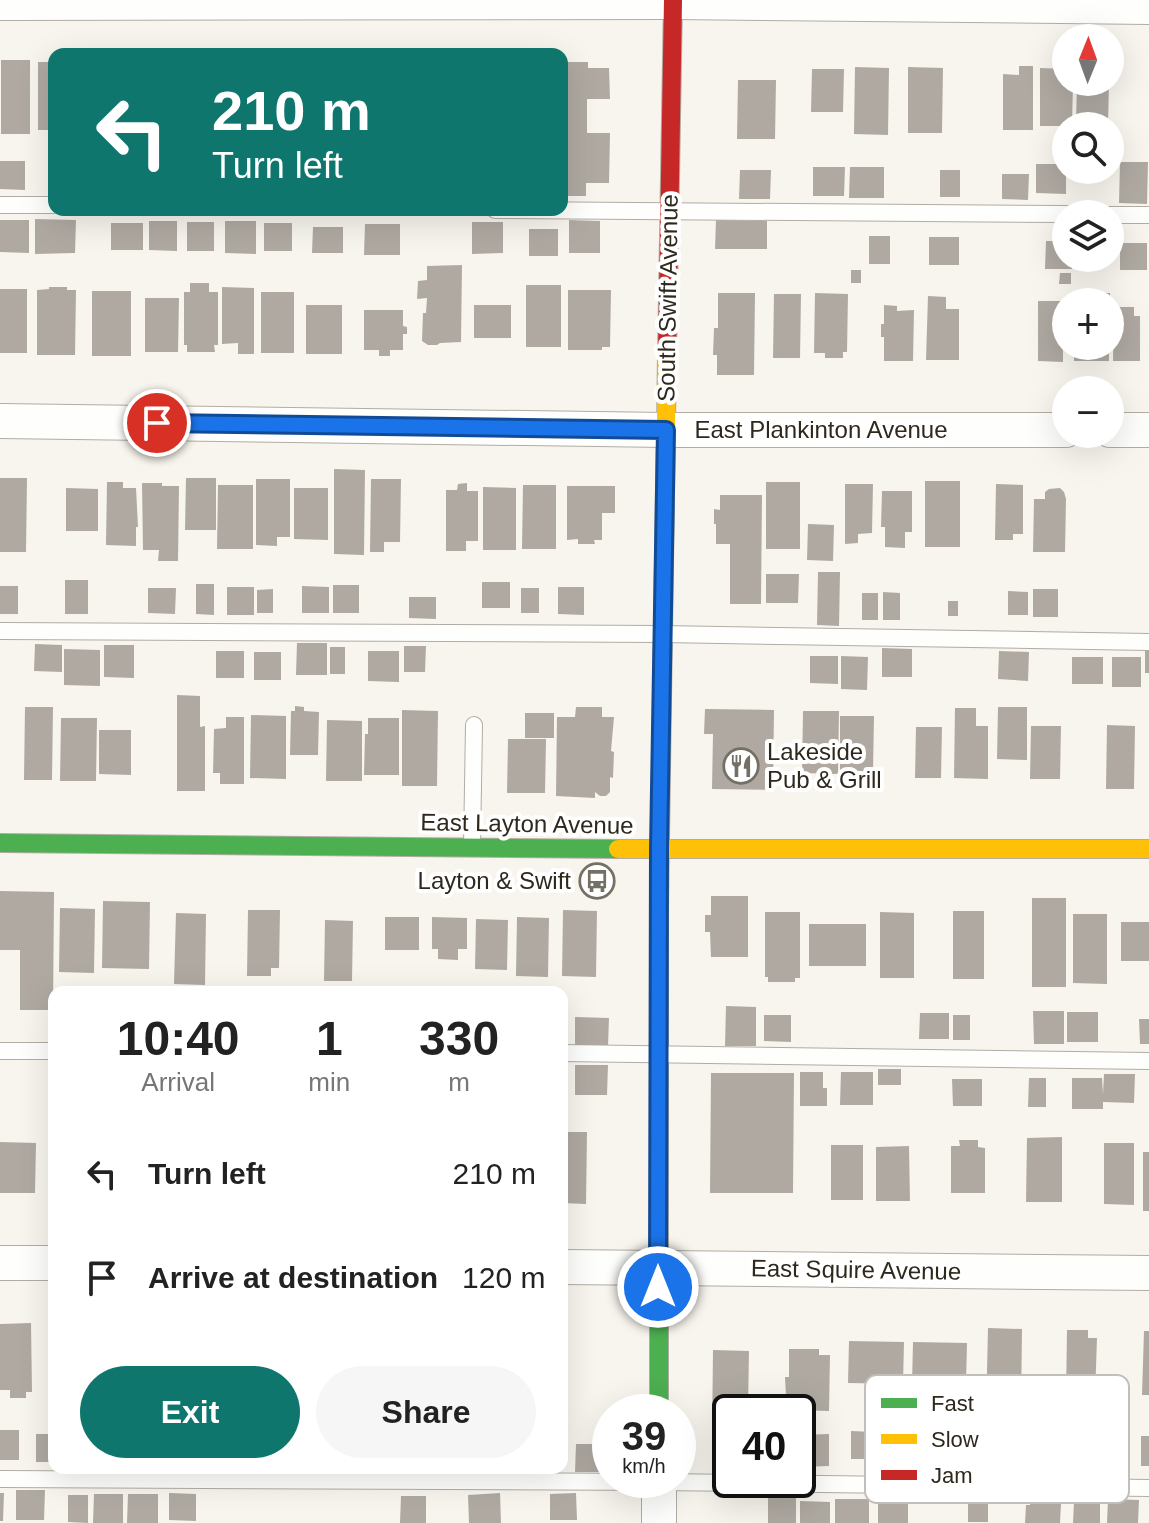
<!DOCTYPE html>
<meta charset="utf-8">
<style>
:root{--surface:#fff;--page:#f6f6f6;--text:#222;--muted:#767676;--accent:#0f766e}
body{margin:0;font-family:Helvetica,sans-serif;background:var(--page);color:var(--text);height:100vh;display:flex;flex-direction:column;font-size:30px;white-space:nowrap}
*{box-sizing:border-box;margin:0}
p{font-size:26px;color:var(--muted)}
.icon{flex:none;width:44px;height:44px;fill:none;stroke:currentColor;stroke-width:2;stroke-linecap:round;stroke-linejoin:round}
.map{position:relative;flex:1;overflow:hidden}
.side{position:absolute;left:48px;top:986px;width:520px;height:488px;display:flex;flex-direction:column;background:var(--surface);border-radius:16px;box-shadow:0 8px 32px #0002}
.side>*{flex:none}
.banner{position:absolute;left:48px;top:48px;width:520px;height:168px;border-radius:16px;box-shadow:0 8px 32px #0002;background:#0f766e;color:#fff;overflow:hidden}
.needle{width:52px;rotate:1deg}
.buttons{position:absolute;left:1052px;top:24px;display:grid;gap:16px}
.buttons a{display:grid;place-items:center;width:72px;height:72px;border-radius:50%;background:var(--surface);box-shadow:0 8px 32px #0002;font-size:40px}
.speed{position:absolute;left:592px;top:1394px;display:flex;gap:16px;font-size:40px;font-weight:700;text-align:center}
.speed>*{display:grid;place-content:center;width:104px;height:104px;border-radius:50%;background:var(--surface);box-shadow:0 8px 32px #0002;line-height:1}
.speed small{font-size:20px;font-weight:400}
.speed .limit{border:4px solid #111;border-radius:12px;background:#fff;color:#111}
.pin{position:absolute;display:grid;place-items:center;width:68px;height:68px;color:#fff;margin:-34px;border:4px solid #fff;border-radius:50%;box-shadow:0 2px 8px #0007}
.me{position:absolute;width:88px;margin:-44px;rotate:0deg;stroke-linejoin:round;filter:drop-shadow(0 0 6px #0008)}
.turn{display:flex;align-items:center;gap:28px;height:168px;padding:0 32px;font-size:36px}
.turn .icon{width:104px;height:104px;stroke-width:2.5}
.turn b{display:block;font-size:56px;line-height:68px}
.eta{display:flex;justify-content:space-evenly;align-items:center;height:136px;text-align:center}
.eta b{font-size:48px;font-weight:600;line-height:56px}
.cta{display:flex;gap:16px;margin-top:auto;padding:16px 32px}
.cta a{flex:1;height:92px;border-radius:48px;background:var(--accent);color:#fff;font-size:32px;font-weight:600;line-height:92px;text-align:center}
.cta a+a{background:var(--page);color:var(--text)}
ul{padding:0;list-style:none}
li{display:flex;align-items:center;gap:24px;height:104px;padding:0 32px}
li div{flex:1}
li b{display:block;font-size:30px}
li em{font-style:normal}
.map>svg:first-child{display:block}
</style>
<div class="map">
<svg width="1149" height="1523" viewBox="0 0 1149 1523">
<rect width="100%" height="100%" fill="#f8f5ee"/>
<path fill="#afa9a2" d="M1 60H30V134H1Z
M38 62H54V130H38Z
M562 62H588V68H609L610 99H587V133H610L609 183H586V196H562Z
M1019 66H1033V130H1003V74L1019 75Z
M855 67 889 68 888 135 854 134Z
M908 67 943 68 942 133H908Z
M1040 68 1066 69V82H1073L1072 126H1040Z
M812 69H844L843 112H811Z
M738 80H776L775 139H737Z
M1077 82H1109L1108 126H1089V123L1076 122Z
M0 161H25V190L0 189Z
M1120 162H1148L1147 204 1119 203Z
M1036 164H1066V194L1036 193Z
M813 167H845L844 196H813Z
M850 167H884V198H849Z
M740 170H771L770 199H739Z
M940 170H960V197H940Z
M1002 174H1029L1028 200 1002 199Z
M35 219 76 220 75 253 35 254Z
M0 220H29V253L0 252Z
M569 220 600 221V253H569Z
M716 220 767 221V249H715Z
M149 221H177V251L149 250Z
M225 221H256V254L225 253Z
M187 222H214V251H187Z
M472 222H503V253L472 254Z
M111 223H143V250H111Z
M264 223H292V251H264Z
M365 224H400V255H364Z
M313 227H343V253H312Z
M529 229H558V256H529Z
M869 236H890V264H869Z
M929 237H959V265H929Z
M1046 241H1066V258H1072V269H1045Z
M1120 243H1147V270H1120Z
M462 265 461 342 440 343 437 345H428L422 341 423 313H426L427 298 417 299 418 281 427 280V266Z
M851 270H861V283H851Z
M1060 273H1071V284H1059Z
M190 283H209V292H218V345H214L215 352H187V345H184V292H190Z
M526 285H561V347H526Z
M49 287H67V290H76L75 355H37V290L49 289Z
M222 287 254 288V354H238V343L222 344Z
M0 289H27V353H0Z
M568 290H611L610 347H602V350H568Z
M92 291H131V356H92Z
M261 292H294V353H261Z
M718 293H755L754 375H717V355H713L714 328H718Z
M815 293 848 294 847 352H843V358H825V353H814Z
M1074 293H1110V302H1074Z
M774 294H801L800 358H773Z
M928 296 946 297V309H959V360H926Z
M145 298H179L178 352H145Z
M1038 301H1063V362L1038 361Z
M306 305H342V354H306Z
M474 305H511V338H474Z
M884 305 897 306V311L914 310 913 361H884V337H881V324H884Z
M1114 307H1134V316H1140V361H1113Z
M364 310H403V326L407 327V334H403V350H390V356H379V350H364Z
M1074 346H1109V361H1074Z
M334 469 365 470 364 555 334 554Z
M0 478H27L26 552H0Z
M186 478H216V530H185Z
M256 479H290V537H277V546L256 545Z
M371 479H401L400 542H384V552H370Z
M925 481H960V547H925Z
M107 482H123V488H136L138 527H136V546L106 545Z
M766 482H800V549H766Z
M142 483H162V486H179L178 561H158L159 550H143Z
M467 483V491H478V541H466V551H446V490H457L458 484Z
M845 484H873L872 533 858 534V543L845 544Z
M996 484 1023 485V534H1013V540H995Z
M218 485H253V549H217Z
M523 485H556V549H522Z
M567 486H615V513H602V540H594L595 544H578V539L567 540Z
M483 487 516 488V550H483Z
M66 488 98 489V531H66Z
M294 488H328V540L294 539Z
M1060 488 1064 492 1066 499 1065 552H1033L1034 499H1045V492L1049 489Z
M882 491H912V532H905V548L885 547V527H881Z
M720 495H762L761 604H730V544H716V524H714V509L720 510Z
M808 524 834 525 833 561 807 560Z
M818 572H840L839 626 817 625Z
M766 574H799L798 603H766Z
M65 580H88V614H65Z
M482 582H510V608H482Z
M196 584H214V615L196 614Z
M333 585H359V613H333Z
M0 586H18V614H0Z
M302 586 329 587V613H302Z
M227 587H254V615H227Z
M558 587H584V615L558 614Z
M148 588H176L175 614 148 613Z
M521 588H539V613H521Z
M273 589V613H257V590Z
M1033 589H1058V617H1033Z
M1008 591 1028 592V615H1008Z
M883 592 900 593V620H883Z
M862 593H878V620H862Z
M409 597H436V619L409 618Z
M948 601H958V616H948Z
M297 643H327V675H296Z
M35 644 62 645V672L34 671Z
M104 645H134V678L104 677Z
M404 646H426L425 672H404Z
M330 647H345V674H330Z
M882 648 912 649V677H882Z
M1145 648H1149V673H1145Z
M64 649 100 650V686L64 685Z
M216 651H244V678H216Z
M368 651H399V682L368 681Z
M999 651 1029 652 1028 681 998 679Z
M254 652H281V680H254Z
M810 656H838V684L810 683Z
M841 656 868 657 867 690 841 689Z
M1072 657H1103V684H1072Z
M1112 657H1141V687H1112Z
M177 695 200 696V727L205 726V791H177Z
M295 706 304 707V711L319 712 318 755H290L291 711H295Z
M25 707H53L52 780H24Z
M576 707H602V717H614L611 751 614 752 613 778 610 777V792L606 796H600L595 792V798L556 796 557 717H575Z
M998 707H1027V760L997 759Z
M955 708H976V726H988V779L954 778Z
M705 709 774 710 773 790 712 789 713 734H704Z
M402 710 438 711 437 786H402Z
M803 711H839L838 774 802 773Z
M525 713H554V738H525Z
M251 715 286 716V779L250 778Z
M840 716H874L873 772 858 773V781H840Z
M226 717H244V784H220V773H213L214 729 226 728Z
M61 718H97L96 781H60Z
M368 718H399V775H364L365 734H368Z
M327 720 362 721V781H326Z
M1107 725 1135 726 1134 789H1106Z
M1031 726H1061L1060 779H1030Z
M916 727H942L941 778H915Z
M99 730H131V775L99 774Z
M508 739H546L545 793H507Z
M0 891 54 892 53 1010H20V950H0Z
M711 896H748V957H711L710 932H705V915H711Z
M1032 898H1066V987H1032Z
M103 901 150 902 149 969 102 968Z
M60 908 95 909 94 973 59 972Z
M248 910H280L279 968H271V976H247Z
M563 910 597 911 596 977 562 976Z
M953 911H984V979H953Z
M765 912H800V978H795V982H768V977H765Z
M880 912 914 913V978H880Z
M176 913 206 914 205 985 174 984Z
M1073 914H1107V984L1073 983Z
M385 917H419V950H385Z
M432 917 467 918V949H458V960L438 959V949H432Z
M517 917 549 918 548 977 516 976Z
M476 919 508 920 507 970 475 969Z
M325 920 353 921 352 981H324Z
M1121 922H1149V961H1121Z
M809 924H866V966H809Z
M726 1006 756 1007V1046H725Z
M1033 1011H1064V1044H1034Z
M1067 1012H1098V1042H1067Z
M920 1013H949V1039H919Z
M764 1015H791V1042L764 1041Z
M953 1015H970V1040H953Z
M575 1017 609 1018 608 1046 575 1045Z
M1139 1019H1149V1044H1140Z
M575 1065H608L607 1095H575Z
M878 1069H901V1085H878Z
M800 1072H823V1088H827V1106H800Z
M841 1072H873V1105H840Z
M711 1073H794L793 1193H710Z
M1104 1074H1135L1134 1103 1103 1102V1109H1072V1078H1102L1103 1094Z
M1029 1078H1046V1107H1028Z
M952 1079H982V1106H953Z
M562 1132H587L586 1204 562 1203Z
M1062 1137V1202H1026L1027 1138Z
M959 1140H978V1147L985 1148V1193H951V1146H960Z
M49 1141H54V1192H48Z
M0 1142 36 1143 35 1193H0Z
M1104 1143H1134V1205L1104 1204Z
M831 1145H863V1200H831Z
M909 1146 910 1201H876V1147Z
M1143 1152H1149V1211H1143Z
M31 1323 32 1392H26V1398H10V1390H0V1324Z
M988 1328 1022 1329 1021 1409H1008V1415H986Z
M1067 1330H1088V1338H1097L1095 1397 1066 1396Z
M1144 1331H1149V1395H1142Z
M849 1341 904 1342 903 1384 848 1383Z
M913 1342 967 1343 966 1384 912 1383Z
M789 1349H819V1355H830L829 1411 789 1410 790 1396H786L785 1377H789Z
M713 1350 749 1351 748 1410 747 1412H730V1439H712Z
M0 1430H19V1460H0Z
M851 1431 873 1432 872 1459H851Z
M36 1434H54V1462H36Z
M829 1434V1466L799 1467 798 1435Z
M1141 1436H1149V1466H1141Z
M576 1444H603V1472H575Z
M16 1490H45L44 1520H16Z
M0 1493H4L3 1521H0Z
M169 1493 196 1494V1521L169 1520Z
M500 1493 501 1523H469L468 1495Z
M576 1493 577 1520H550V1494Z
M94 1494H123V1523H93Z
M128 1494H158V1523H127Z
M68 1495H88V1523L68 1522Z
M401 1496H426V1523H400Z
M768 1497 796 1498V1523H768Z
M1030 1498H1048V1504H1061L1060 1523H1025L1026 1505H1030Z
M835 1499H869V1523H835Z
M968 1499 988 1500V1522H968Z
M1108 1499 1139 1500 1138 1523H1107Z
M800 1501 830 1502V1523H800Z
M878 1501H908V1523H878Z
M1074 1502H1100V1523H1073Z"/>
<g fill="none" stroke-linecap="round" stroke-linejoin="round">
<defs>
<path id="lane" d="M0 205H54
M495 210 1066 214
M1110 215H1149
M0 631 662 634 1149 642
M472 846 474 725
M0 1051H54
M562 1053 1149 1061
M0 1479 659 1482 1149 1488"/>
<path id="street" d="M0 3 673 2 1149 7
M0 421 666 430H1066
M1110 430H1149
M0 1263H54
M562 1267 1149 1273
M659 1480V1523"/>
<path id="fast" d="M0 843 618 849
M659 907V1412"/>
<path id="slow" d="M618 849H1149
M659 907 667 355"/>
<path id="jam" d="M667 355 673 0"/>
</defs>
<use href="#lane" stroke="#b1aca4" stroke-width="18"/>
<use href="#street" stroke="#b1aca4" stroke-width="36"/>
<use href="#fast" stroke="#b1aca4" stroke-width="20"/>
<use href="#slow" stroke="#b1aca4" stroke-width="20"/>
<use href="#jam" stroke="#b1aca4" stroke-width="20"/>
<use href="#lane" stroke="#fefefc" stroke-width="16"/>
<use href="#street" stroke="#fefefc" stroke-width="34"/>
<use href="#fast" stroke="#4caf50" stroke-width="18"/>
<use href="#slow" stroke="#ffc107" stroke-width="18"/>
<use href="#jam" stroke="#c62828" stroke-width="18"/>
</g>
<g fill="none" stroke-linecap="round" stroke-linejoin="round">
<defs>
<path id="route" d="M157 423 666 430 659 849 658 1287"/>
</defs>
<use href="#route" stroke="#114b97" stroke-width="20"/>
<use href="#route" stroke="#1a73e8" stroke-width="14"/>
</g>
<defs>
<symbol id="restaurant-ring" viewBox="-11 -11 22 22"><circle r="9.5" fill="#fff" stroke="#757066" stroke-width="1.5"/><path d="M-5-6h1v4h1v-4h1v4h1v-4h1v5L-1.5 .5V6h-2V.5L-5-1ZM5-6V6H3V1.5H1.5Q1.5-4 5-6Z" fill="#757066"/></symbol>
<symbol id="bus-ring" viewBox="-11 -11 22 22"><circle r="9.5" fill="#fff" stroke="#757066" stroke-width="1.5"/><path d="M-5-6H5V4H4V6H2V4H-2V6H-4V4H-5ZM-3.5-4V0h7V-4ZM-3.5 1.2v1.5H-2V1.2ZM2 1.2v1.5H3.5V1.2Z" fill="#757066"/></symbol>
</defs>
<g fill-rule="evenodd">
<use href="#restaurant-ring" x="721" y="746" width="40" height="40"/>
<use href="#bus-ring" x="577" y="861" width="40" height="40"/>
</g>
<g text-anchor="middle" stroke-width="8" stroke-linejoin="round" paint-order="stroke">
<g font-size="24" fill="#2f291d" stroke="#fff">
<text transform="translate(668 298) rotate(-89)" y="8">South Swift Avenue</text>
<text x="821" y="438">East Plankinton Avenue</text>
<text transform="translate(527 824) rotate(1)" y="8">East Layton Avenue</text>
<text transform="translate(856 1270) rotate(1)" y="8">East Squire Avenue</text>
</g>
<g font-size="24" fill="#2f291d" stroke="#fff" text-anchor="start">
<text x="767" y="760">Lakeside<tspan x="767" dy="28">Pub &amp; Grill</tspan></text>
<text x="571" y="889" text-anchor="end">Layton &amp; Swift</text>
</g>
</g>
<rect x="865" y="1375" width="264" height="128" rx="12" fill="#fff" stroke="#c1bfbb" stroke-width="2"/>
<rect x="881" y="1398" width="36" height="10" fill="#4caf50"/>
<rect x="881" y="1434" width="36" height="10" fill="#ffc107"/>
<rect x="881" y="1470" width="36" height="10" fill="#c62828"/>
<g font-size="22" fill="#2f291d">
<text x="931" y="1411">Fast</text>
<text x="931" y="1447">Slow</text>
<text x="931" y="1483">Jam</text>
</g>
</svg>
<div class="buttons">
<a><svg class="needle" viewBox="-14 -14 28 28"><path d="M0-13l5 13h-10z" fill="#e53935"/><path d="M0 13l5-13h-10z" fill="#767676"/></svg></a>
<a><svg class="icon" aria-label="search" viewBox="0 0 24 24"><circle cx="10" cy="10" r="6"/><path d="M15 15l6 6"/></svg></a>
<a><svg class="icon" aria-label="layers" viewBox="0 0 24 24"><path d="M12 4l9 5-9 5-9-5zM3 14l9 5 9-5"/></svg></a>
<a>+</a>
<a>−</a>
</div>
<div class="speed"><div>39<small>km/h</small></div><div class="limit">40</div></div>
<div class="pin" style="left:157px;top:423px;background:#d93025"><svg class="icon" aria-label="arrive" viewBox="0 0 24 24"><path d="M6 21V4h12l-3 4 3 4H6"/></svg></div>
<svg class="me" style="left:658px;top:1287px" viewBox="-20 -20 40 40"><circle r="17" fill="#1a73e8" stroke="#fff" stroke-width="3"/><path d="M0-11L8 9 0 5-8 9z" fill="#fff"/></svg>
<div class="banner">
<div class="turn"><svg class="icon" aria-label="left" viewBox="0 0 24 24"><path d="M17 20v-9H6M10 6l-5 5 5 5"/></svg><div><b>210 m</b>Turn left</div></div>
</div>
<section class="side">
<div class="eta">
<div><b>10:40</b><p>Arrival</p></div>
<div><b>1</b><p>min</p></div>
<div><b>330</b><p>m</p></div>
</div>
<ul>
<li><svg class="icon" aria-label="left" viewBox="0 0 24 24"><path d="M17 20v-9H6M10 6l-5 5 5 5"/></svg><div><b>Turn left</b></div><em>210 m</em></li>
<li><svg class="icon" aria-label="arrive" viewBox="0 0 24 24"><path d="M6 21V4h12l-3 4 3 4H6"/></svg><div><b>Arrive at destination</b></div><em>120 m</em></li>
</ul>
<div class="cta"><a>Exit</a><a>Share</a></div>
</section>
</div>
